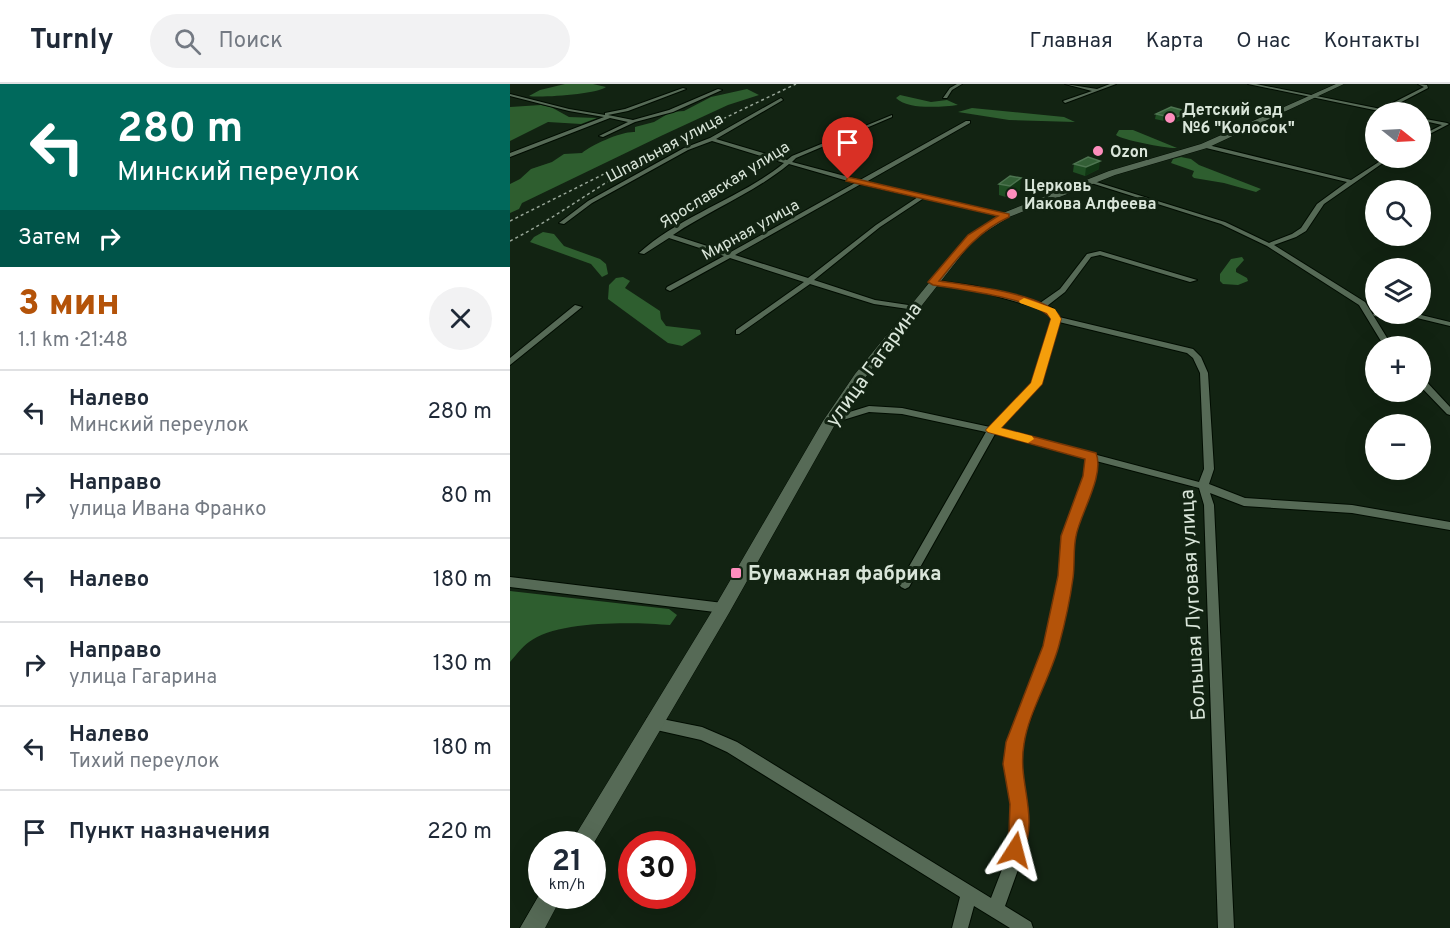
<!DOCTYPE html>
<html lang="ru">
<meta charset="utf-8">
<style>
:root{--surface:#fff;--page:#f2f2f3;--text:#1f2937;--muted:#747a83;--line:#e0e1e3;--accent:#b45309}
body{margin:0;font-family:Overpass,sans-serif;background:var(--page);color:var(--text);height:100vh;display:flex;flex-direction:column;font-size:22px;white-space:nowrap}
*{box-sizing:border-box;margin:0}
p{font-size:20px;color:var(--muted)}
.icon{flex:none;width:33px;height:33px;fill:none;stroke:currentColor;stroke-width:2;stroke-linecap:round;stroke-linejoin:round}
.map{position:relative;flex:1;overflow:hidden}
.drawer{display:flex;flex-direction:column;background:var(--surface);width:510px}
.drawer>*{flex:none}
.hud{background:#00695c;color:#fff;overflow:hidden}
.needle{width:39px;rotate:108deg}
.fabs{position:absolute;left:855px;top:18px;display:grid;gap:12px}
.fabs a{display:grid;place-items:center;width:66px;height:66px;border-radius:50%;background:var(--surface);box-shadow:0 6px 24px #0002;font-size:30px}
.speed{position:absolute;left:18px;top:747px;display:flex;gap:12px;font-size:30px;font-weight:700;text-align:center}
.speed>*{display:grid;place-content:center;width:78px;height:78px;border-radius:50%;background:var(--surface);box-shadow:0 6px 24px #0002;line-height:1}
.speed small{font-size:15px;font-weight:400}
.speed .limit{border:9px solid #d22;background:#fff;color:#111}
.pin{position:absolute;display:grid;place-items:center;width:51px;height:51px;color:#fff;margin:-62px -26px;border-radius:50% 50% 50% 0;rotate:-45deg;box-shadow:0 0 6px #0007}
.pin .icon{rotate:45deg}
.me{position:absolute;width:66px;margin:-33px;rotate:9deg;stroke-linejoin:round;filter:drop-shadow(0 0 4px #0008)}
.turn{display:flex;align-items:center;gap:21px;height:126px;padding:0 18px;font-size:27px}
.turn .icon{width:78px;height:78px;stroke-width:2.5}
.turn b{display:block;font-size:42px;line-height:51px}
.then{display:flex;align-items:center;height:57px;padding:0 18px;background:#0003;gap:12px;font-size:22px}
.round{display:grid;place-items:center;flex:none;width:63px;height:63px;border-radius:32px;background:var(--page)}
.headline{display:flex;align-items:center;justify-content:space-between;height:102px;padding:0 18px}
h1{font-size:36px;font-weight:800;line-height:45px;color:var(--accent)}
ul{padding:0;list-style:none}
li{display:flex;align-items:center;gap:18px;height:84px;padding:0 18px;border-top:2px solid var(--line)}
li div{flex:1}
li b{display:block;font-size:22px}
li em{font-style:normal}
header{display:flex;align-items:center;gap:36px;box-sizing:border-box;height:84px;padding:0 30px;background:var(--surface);border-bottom:2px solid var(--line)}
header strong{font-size:28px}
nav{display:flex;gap:33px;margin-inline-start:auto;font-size:21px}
.search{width:420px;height:54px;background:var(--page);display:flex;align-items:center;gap:15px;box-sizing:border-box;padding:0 21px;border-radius:33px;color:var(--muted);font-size:22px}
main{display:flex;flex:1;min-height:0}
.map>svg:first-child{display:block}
</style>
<header>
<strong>Turnly</strong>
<div class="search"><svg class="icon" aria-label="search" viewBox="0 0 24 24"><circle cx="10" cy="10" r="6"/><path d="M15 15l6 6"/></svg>Поиск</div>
<nav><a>Главная</a><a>Карта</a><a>О нас</a><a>Контакты</a></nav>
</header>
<main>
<section class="drawer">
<div class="hud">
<div class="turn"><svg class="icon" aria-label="left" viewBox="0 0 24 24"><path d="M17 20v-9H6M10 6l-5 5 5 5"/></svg><div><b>280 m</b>Минский переулок</div></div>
<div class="then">Затем<svg class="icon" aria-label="right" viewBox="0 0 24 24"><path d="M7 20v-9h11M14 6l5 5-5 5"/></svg></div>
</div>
<div class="headline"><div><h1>3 мин</h1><p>1.1 km · 21:48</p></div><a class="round"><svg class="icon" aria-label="close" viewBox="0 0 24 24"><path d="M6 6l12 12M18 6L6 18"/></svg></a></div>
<ul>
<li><svg class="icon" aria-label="left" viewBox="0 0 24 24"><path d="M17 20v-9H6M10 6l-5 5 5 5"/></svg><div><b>Налево</b><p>Минский переулок</p></div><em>280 m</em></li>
<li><svg class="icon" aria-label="right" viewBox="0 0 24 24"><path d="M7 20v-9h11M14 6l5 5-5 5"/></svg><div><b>Направо</b><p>улица Ивана Франко</p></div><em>80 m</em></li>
<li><svg class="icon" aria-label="left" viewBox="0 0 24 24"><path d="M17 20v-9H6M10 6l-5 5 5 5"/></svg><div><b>Налево</b></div><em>180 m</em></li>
<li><svg class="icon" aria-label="right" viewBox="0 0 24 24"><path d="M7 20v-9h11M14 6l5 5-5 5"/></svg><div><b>Направо</b><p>улица Гагарина</p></div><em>130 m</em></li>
<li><svg class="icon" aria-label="left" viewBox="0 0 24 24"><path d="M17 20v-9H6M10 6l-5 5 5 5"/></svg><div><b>Налево</b><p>Тихий переулок</p></div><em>180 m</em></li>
<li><svg class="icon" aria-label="arrive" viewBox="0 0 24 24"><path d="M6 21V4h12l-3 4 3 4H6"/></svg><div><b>Пункт назначения</b></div><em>220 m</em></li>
</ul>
</section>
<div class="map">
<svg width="940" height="844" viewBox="0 0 940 844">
<rect width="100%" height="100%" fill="#122312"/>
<path fill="#2e5e2f" d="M55 0H83L96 3C88 10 31 14 19 12L30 6Z
M237 5 249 11 218 21 153 51 12 119 9 125 0 129V100L10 95 21 85 42 78 54 70 72 69C81 61 112 47 125 48V43L144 38 161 28 174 27 201 13Z
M390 11 421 18 437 16 448 21C432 23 397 26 386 14Z
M31 21 41 23 59 33 87 34 71 40 38 38 0 57V23Z
M462 24 554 33 565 38 499 36 448 28Z
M609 46H623L667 64C659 65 612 56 606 51Z
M671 73 681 75 689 81 751 105 746 108 714 99 684 94 682 92 684 87 661 79 663 75Z
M33 148 44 150 54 162 90 175 96 180 98 190 92 193 81 180 20 158 24 153Z
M732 173 734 176 726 185V188L737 194 738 197 728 201 713 200 710 197V190L721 175Z
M113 193 120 197 115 204 150 227 151 235 156 242 190 246 191 250 172 262 158 259 98 215 99 201 106 194Z
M0 507 159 525 167 531 160 541C125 538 47 536 19 558 12 563 6 571 0 578Z"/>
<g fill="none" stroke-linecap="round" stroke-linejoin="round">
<defs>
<path id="street" d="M447 0H452L442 6 437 14H433L440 4Z
M555 0 587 5 600 0H606L555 19 553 17 582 7Z
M738 0H746L871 25 914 3 908 0 917 1 918 4 876 26 880 28H874Z
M173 4 176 5 118 27 98 31 123 36 159 26 208 5 212 6 163 28 125 38 93 53 89 52 118 38 100 34 0 73V69L94 33 59 27 0 12V10L59 25 95 31V29L115 25Z
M271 14 273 16 206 55 277 76 282 72 382 31V33L286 74 282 78 350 96 456 37H460V39L356 98 499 131 496 133 414 114 370 143 304 196 365 216 405 222V226L364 220 300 200 229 250H226V246L294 198 220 174 160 207 156 205 157 203 214 172 159 154 134 170 129 169C171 131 231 114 274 79L202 57 178 66 82 119 54 140 49 139 78 117 174 64 200 54ZM279 80 345 99 219 169 163 151C200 126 244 109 279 80ZM351 100 408 113 366 141 298 194 225 171Z
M910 34 937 39 939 40 910 55V52L932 41 910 36Z
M694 60 841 96 875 74H880L814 120 796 147 786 153 764 161 855 218 882 262H874L849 221 757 162 711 140 578 98 583 97 715 138 759 159 782 150 791 144 807 120 837 98 692 63Z
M590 167 687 196 680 198 590 171 581 173 555 208 537 222 544 225 549 233 683 265 691 273 698 289 704 385 699 400 735 414 842 421 940 438V446L842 429 734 422 700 409 704 421 724 844H708L694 421 689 404 586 377 585 392 564 452 562 492 547 562 512 658 510 680 517 720V749L509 783 495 822 521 838 523 844H500L464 822 458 844H442L450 813 217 668 191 656 142 645 137 644 135 639 137 634 142 633 192 643 227 658 481 814 493 783 501 749 503 720 496 680 498 658 535 562 550 492 554 452 575 392 576 374 485 350 399 503 395 505 391 503 389 500 476 348 392 330 359 328 320 340 315 337 317 335 359 322 392 324 480 343 523 299 542 235 538 229 528 224 465 206 423 200 419 198 423 196 465 202 530 219 550 205 577 170ZM549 238 677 269 683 274 690 289 694 385 689 398 489 345 531 300Z
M65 221 72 223 0 281V274Z
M866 228V230L884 232 907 230 940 238V242L907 234 884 236 864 232 863 230Z
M910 294H913L940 323V331L937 330 910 302Z
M0 493 213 519 217 521 219 524 217 527 213 529 0 503Z"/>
<path id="secondary" d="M826 0H834L697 64 605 91 499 133 464 155 354 295 327 337 219 529 82 762 60 760 207 519 313 337 345 290 458 151 493 129 599 87 691 60Z
M32 806V812H52L35 844H10Z"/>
</defs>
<use href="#street" stroke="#010c01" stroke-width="2"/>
<use href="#secondary" stroke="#010c01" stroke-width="1"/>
<use href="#street" fill="#566a56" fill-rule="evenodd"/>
<use href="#secondary" fill="#566a56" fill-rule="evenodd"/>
<path stroke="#97a597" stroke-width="1.5" stroke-dasharray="3 3" stroke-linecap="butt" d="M0 137 102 86
M0 157C36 139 68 116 102 95 160 59 225 29 286 0"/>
</g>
<path fill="#1f4e23" d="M679 28 678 33 663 39 645 35 646 30Z
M564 80 589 85 575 92 563 88Z
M500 92 510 106 499 114 489 111V100Z"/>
<path fill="#113614" d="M679 28 678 33 663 39 664 34Z
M590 77 589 85 575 92 576 83Z
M511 94 510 106 499 114 500 102Z"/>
<path fill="#335f36" stroke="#4d7450" stroke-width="1.5" d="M661 23 679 28 664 34 646 30Z
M578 73 590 77 576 83 564 80Z
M500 92 511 94 500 102 489 100Z"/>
<path fill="#b45309" stroke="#753606" stroke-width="1.5" d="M338 93 499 130V133C468 147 450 171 429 197 455 201 542 210 551 235L532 300 491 344 586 369C595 391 570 430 566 452 563 466 565 480 563 494 560 516 555 539 549 561 541 592 518 630 514 660 507 700 530 730 512 773L505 776 497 773 494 766 499 749 500 720 493 680 496 658 533 562 548 492 551 452 573 392 575 375 478 348 476 346 521 299 541 235C530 215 447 205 423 201L418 198 458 151 488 132 336 97Z"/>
<path fill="#f59e0b" d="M514 214 545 225 551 235 532 300 491 344 522 352 524 355 518 359 478 348 476 346 521 299 541 235 537 229 510 219 509 217Z"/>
<g fill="#fe8ebd" stroke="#122312" stroke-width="2">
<circle cx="660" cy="34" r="6"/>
<circle cx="588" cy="67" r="6"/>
<circle cx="502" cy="110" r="6"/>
<rect x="220" y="483" width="12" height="12" rx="3"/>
</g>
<g text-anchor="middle" stroke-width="6" stroke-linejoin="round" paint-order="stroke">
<g font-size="16" font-weight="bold" fill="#d9e5d9" stroke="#122312" text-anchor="start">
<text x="672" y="31">Детский сад<tspan x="672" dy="18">№6 "Колосок"</tspan></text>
<text x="600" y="73">Ozon</text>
<text x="514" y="107">Церковь<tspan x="514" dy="18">Иакова Алфеева</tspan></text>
</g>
<g font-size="16" fill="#d9e5d9" stroke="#122312">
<text transform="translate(154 63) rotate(-28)" y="6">Шпальная улица</text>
<text transform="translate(214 100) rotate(-32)" y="6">Ярославская улица</text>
<text transform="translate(240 145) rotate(-29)" y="6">Мирная улица</text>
</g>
<g font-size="20" fill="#d9e5d9" stroke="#122312">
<text transform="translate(363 280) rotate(-54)" y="7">улица Гагарина</text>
<text transform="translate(682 521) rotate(-93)" y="7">Большая Луговая улица</text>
</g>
<g font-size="20" font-weight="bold" fill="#d9e5d9" stroke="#122312" text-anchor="start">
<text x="238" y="496">Бумажная фабрика</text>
</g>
</g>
</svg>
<div class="fabs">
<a><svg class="needle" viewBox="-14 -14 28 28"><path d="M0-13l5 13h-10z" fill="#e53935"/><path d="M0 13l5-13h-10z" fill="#747a83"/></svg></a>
<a><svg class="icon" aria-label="search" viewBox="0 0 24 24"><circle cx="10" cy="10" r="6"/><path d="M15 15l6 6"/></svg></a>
<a><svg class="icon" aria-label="layers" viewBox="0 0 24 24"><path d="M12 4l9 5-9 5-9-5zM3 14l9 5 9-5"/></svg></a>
<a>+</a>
<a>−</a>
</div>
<div class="speed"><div>21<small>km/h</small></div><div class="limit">30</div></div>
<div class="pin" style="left:338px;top:95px;background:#d93025"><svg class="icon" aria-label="arrive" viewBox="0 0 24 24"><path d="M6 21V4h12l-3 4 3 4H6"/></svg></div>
<svg class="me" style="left:505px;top:766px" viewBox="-20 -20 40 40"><path d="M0-17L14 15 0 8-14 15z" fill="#b45309" stroke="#fff" stroke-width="4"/></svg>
</div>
</main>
